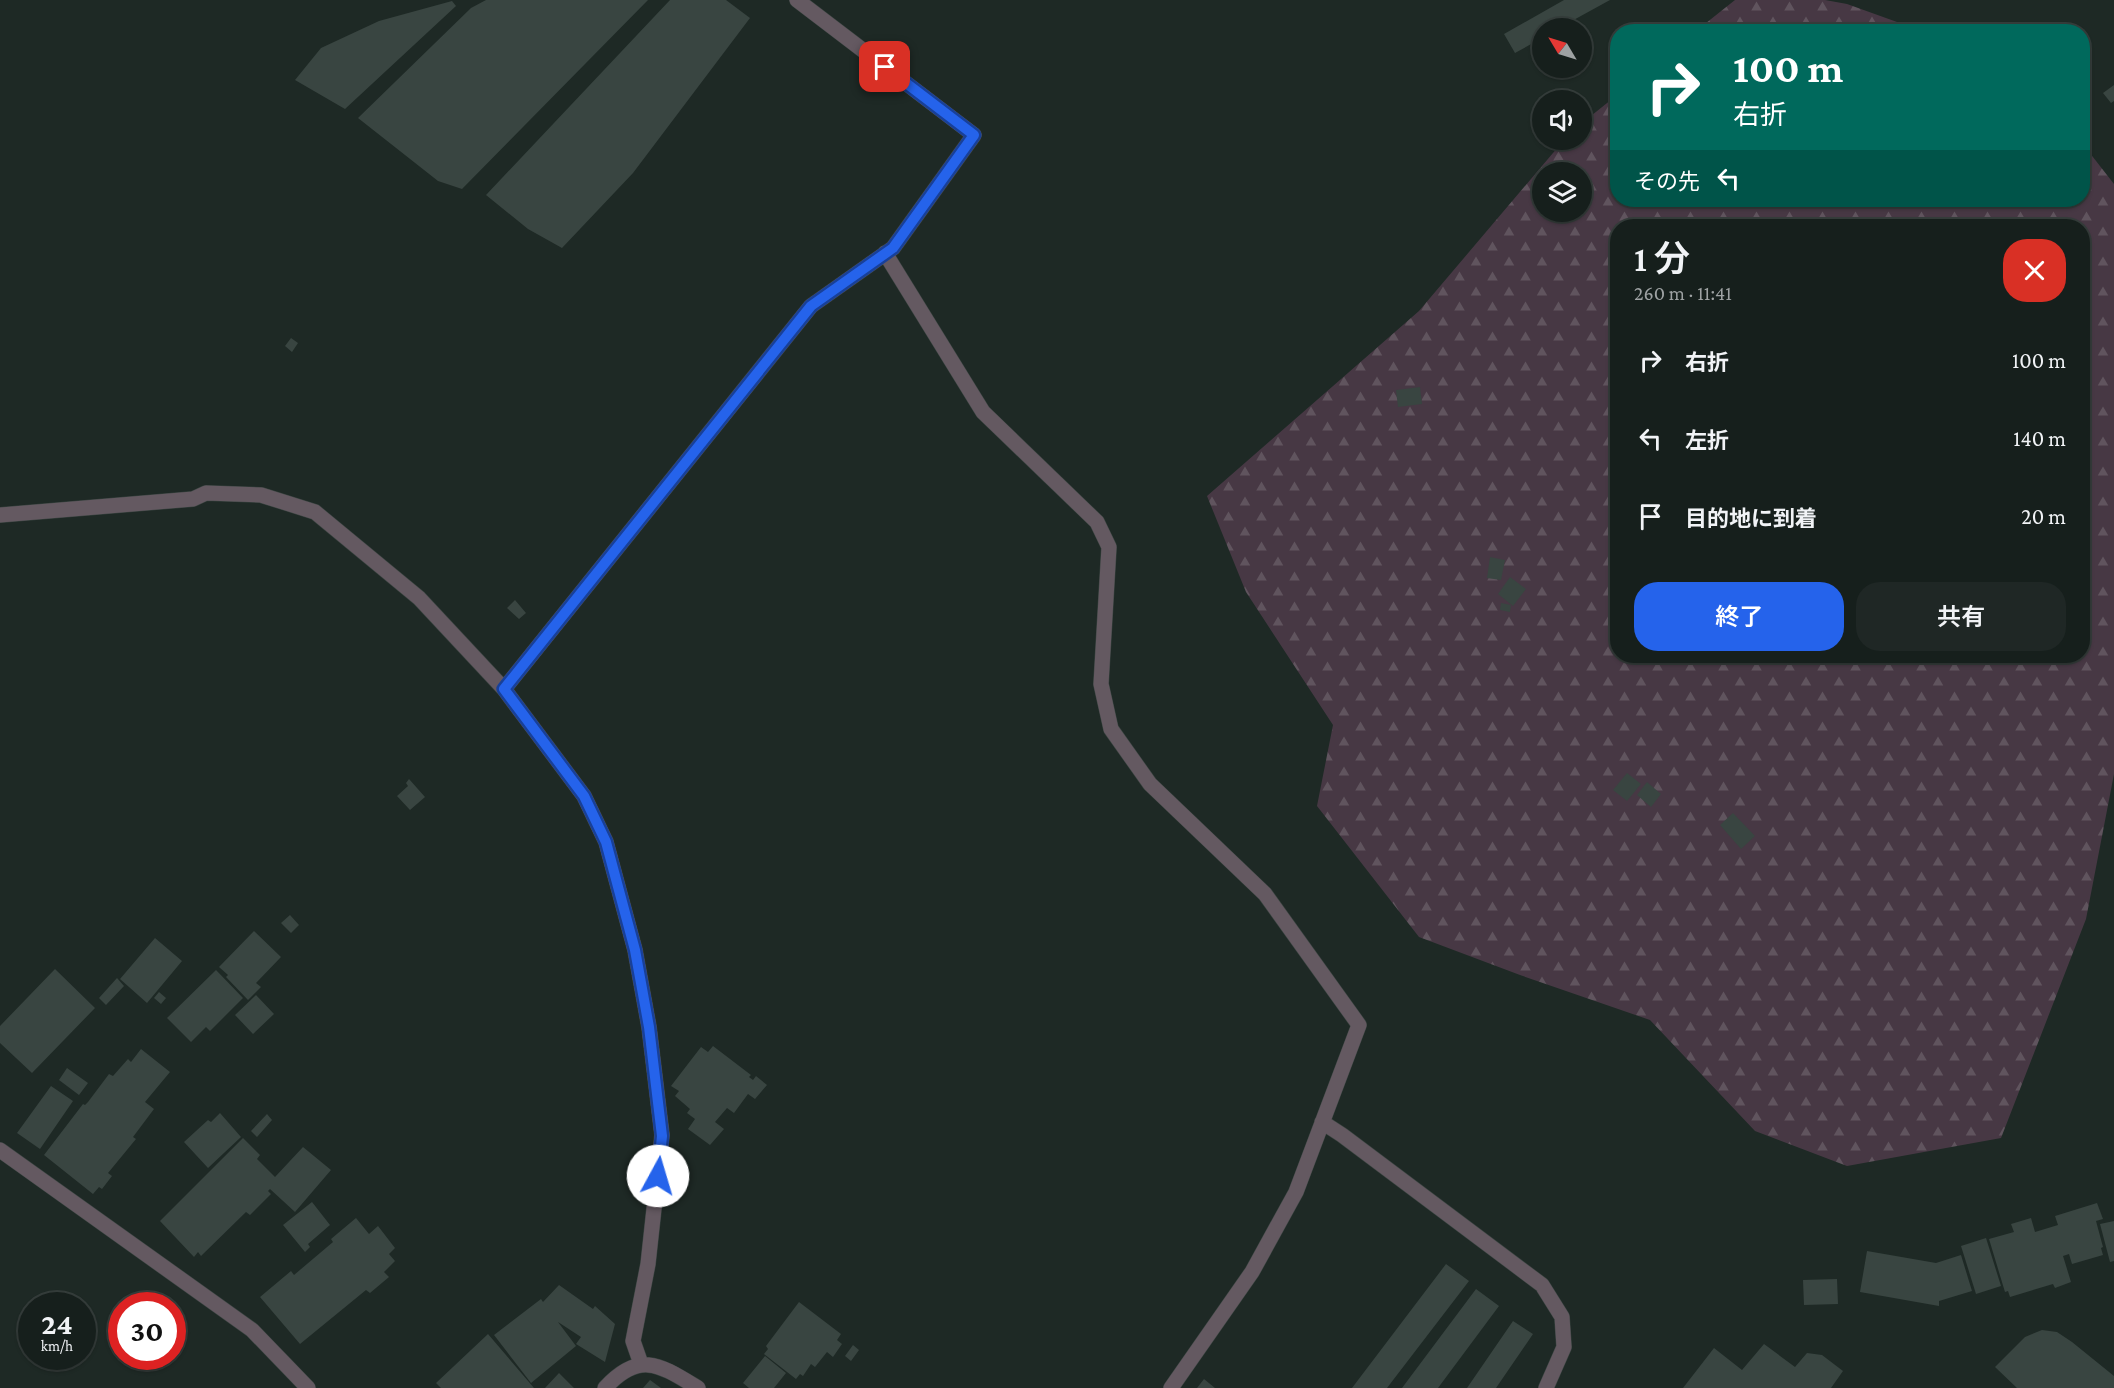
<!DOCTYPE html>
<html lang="ja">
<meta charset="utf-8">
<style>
:root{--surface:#161f1c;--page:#1f2725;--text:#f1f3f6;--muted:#9ea2a3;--line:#353d3b;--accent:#2563eb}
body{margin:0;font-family:"Crimson Pro","Noto Sans JP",serif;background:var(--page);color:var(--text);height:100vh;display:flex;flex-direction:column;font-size:22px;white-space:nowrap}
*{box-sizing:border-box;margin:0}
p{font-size:20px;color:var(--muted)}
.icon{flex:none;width:33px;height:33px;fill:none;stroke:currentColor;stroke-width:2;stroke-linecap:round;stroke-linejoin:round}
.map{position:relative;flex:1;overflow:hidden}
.sheet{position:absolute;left:1610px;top:219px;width:480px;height:444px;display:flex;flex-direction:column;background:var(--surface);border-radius:24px;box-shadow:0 2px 4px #0004,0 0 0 2px var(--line)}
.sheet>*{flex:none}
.top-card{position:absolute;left:1610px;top:24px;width:480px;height:183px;border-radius:24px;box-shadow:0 2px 4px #0004,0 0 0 2px var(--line);background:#00695c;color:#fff;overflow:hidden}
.needle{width:39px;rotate:308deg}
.controls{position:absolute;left:1532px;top:18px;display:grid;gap:12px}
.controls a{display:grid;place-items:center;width:60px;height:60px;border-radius:50%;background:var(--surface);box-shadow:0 2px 4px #0004,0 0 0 2px var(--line);font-size:30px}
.speed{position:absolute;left:18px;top:1292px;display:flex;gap:12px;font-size:30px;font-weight:700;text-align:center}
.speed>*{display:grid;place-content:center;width:78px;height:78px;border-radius:50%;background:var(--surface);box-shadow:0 2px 4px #0004,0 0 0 2px var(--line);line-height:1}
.speed small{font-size:15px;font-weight:400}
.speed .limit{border:9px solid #d22;background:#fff;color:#111}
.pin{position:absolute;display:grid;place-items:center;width:51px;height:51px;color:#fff;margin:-26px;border-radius:12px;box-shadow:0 3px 9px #0006}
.me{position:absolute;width:66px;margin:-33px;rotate:6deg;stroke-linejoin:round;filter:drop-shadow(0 0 4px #0008)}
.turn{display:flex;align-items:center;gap:21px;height:126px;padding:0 24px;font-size:27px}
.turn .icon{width:78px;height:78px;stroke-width:2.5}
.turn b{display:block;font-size:42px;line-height:51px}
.then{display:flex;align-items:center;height:57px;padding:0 24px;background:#0003;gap:12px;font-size:22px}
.round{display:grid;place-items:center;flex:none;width:63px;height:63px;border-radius:24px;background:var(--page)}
.headline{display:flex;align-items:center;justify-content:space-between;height:102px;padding:0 24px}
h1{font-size:36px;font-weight:600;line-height:45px}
.primary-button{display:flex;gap:12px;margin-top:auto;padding:12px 24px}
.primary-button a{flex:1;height:69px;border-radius:24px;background:var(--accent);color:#fff;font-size:24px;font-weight:600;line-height:69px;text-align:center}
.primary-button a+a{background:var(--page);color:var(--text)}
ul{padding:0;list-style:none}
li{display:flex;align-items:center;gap:18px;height:78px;padding:0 24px}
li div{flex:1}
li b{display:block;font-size:22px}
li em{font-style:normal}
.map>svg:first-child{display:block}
</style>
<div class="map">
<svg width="2114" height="1388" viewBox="0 0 2114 1388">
<defs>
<pattern id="forest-firs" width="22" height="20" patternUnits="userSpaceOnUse" patternTransform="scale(1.5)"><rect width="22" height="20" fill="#473844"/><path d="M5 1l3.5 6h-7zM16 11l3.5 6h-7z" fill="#60545e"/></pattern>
</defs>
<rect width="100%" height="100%" fill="#1e2925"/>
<path fill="url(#forest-firs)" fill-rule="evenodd" d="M1735 0H1825L1847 4 1922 31H1696Z
M1617 95V200H2082V143L2114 184V774L2086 919 2001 1138 1847 1166 1755 1131 1650 1020 1520 975 1419 937 1317 806 1333 725 1246 592 1207 496 1419 311 1564 140H1581V124ZM1542 172H1581V212H1542ZM1617 226H2082V656H1617Z"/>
<path fill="#394541" d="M486 0H648L462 189 438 181 358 118 471 8Z
M670 0H726L750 18 633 173 562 248 528 229 486 195Z
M1564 0H1610L1559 28H1542V38L1515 53 1504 34Z
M452 1 456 6 345 109 295 80 321 48 379 21Z
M2114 85V101L2111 103 2103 93Z
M291 338 298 343 292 352 285 346Z
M1420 387 1422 404 1398 407 1396 390Z
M1490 557 1505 560 1501 580 1487 578Z
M1510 577 1526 589 1513 606 1498 594Z
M515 600 526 613 519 619 507 608Z
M1501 603 1511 605 1510 612 1500 610Z
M1627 773 1641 784 1627 801 1613 790Z
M409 779 425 797 410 810 397 796 408 786 406 783Z
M1647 782 1661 794 1651 807 1637 795Z
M1733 813 1755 836 1741 849 1720 825Z
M290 915 299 925 291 933 281 923Z
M254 931 281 957 256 983 261 987 248 1000 226 977 228 975 219 967Z
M155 938 182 961 147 1003 120 979Z
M55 969 95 1008 32 1073 0 1043V1026Z
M216 970 243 998 210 1031 206 1027 191 1042 167 1018Z
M117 978 124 986 106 1005 99 998Z
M159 992 166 998 161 1004 154 998Z
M256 995 274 1014 253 1034 235 1015Z
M713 1046 751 1075 749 1077 753 1080 756 1076 767 1085 755 1099 748 1094 734 1113 727 1108 715 1122 724 1129 710 1145 688 1129 695 1119 687 1113 690 1109 675 1096 679 1091 671 1086 701 1047 708 1052Z
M141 1049 170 1072 145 1102 154 1109 133 1137 136 1139 108 1173 112 1176 102 1189 99 1187 93 1194 44 1155 83 1104 85 1105 88 1102 109 1074 113 1076 128 1059 131 1062Z
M67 1068 88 1083 79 1095 59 1080Z
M51 1086 73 1101 40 1149 17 1133Z
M220 1113 241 1137 208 1168 184 1142 208 1120 211 1122Z
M267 1114 272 1120 257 1137 251 1131Z
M243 1138 260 1155 257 1159 275 1177 303 1147 331 1170 295 1212 270 1189 268 1191 271 1194 250 1215 246 1212 201 1256 198 1252 194 1257 160 1221Z
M312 1202 330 1225 308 1244 310 1247 305 1252 283 1225Z
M2097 1203 2103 1219 2096 1221 2103 1247 2101 1248 2103 1255 2072 1264 2069 1254 2063 1256 2071 1282 2055 1288 2053 1284 2010 1297 2008 1291 2005 1292 1989 1239 2014 1232 2011 1224 2031 1218 2035 1232 2058 1225 2055 1216Z
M356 1218 369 1234 378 1226 395 1248 389 1254 395 1261 384 1272 389 1277 370 1293 366 1290 300 1344 260 1297 291 1271 294 1275 333 1242 331 1239Z
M2114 1221V1261L2110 1262 2100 1224Z
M1986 1238 2001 1286 1976 1294 1961 1246Z
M1867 1251 1936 1263 1961 1255 1972 1291 1939 1301V1306L1860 1292Z
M1446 1264 1469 1281 1387 1388H1352Z
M1837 1279 1838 1304 1804 1305 1803 1280Z
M559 1285 593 1309 595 1306 615 1324 605 1362 576 1344 581 1337 558 1322 576 1346 531 1383 494 1335 541 1299 543 1302Z
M1476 1289 1499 1306 1438 1388H1402Z
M799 1302 841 1334 837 1340 842 1344 833 1357 827 1352 815 1367 811 1364 803 1376 800 1374 796 1379 764 1354 768 1349 766 1346Z
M1513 1321 1533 1334 1496 1388H1467Z
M2042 1330 2057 1332 2072 1342 2114 1376V1388H2017L1995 1367 2025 1337Z
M488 1334 534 1388H441L436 1383Z
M1764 1344 1795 1367 1807 1353 1822 1355 1843 1371 1831 1388H1683L1714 1348 1742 1370Z
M853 1345 859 1350 851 1361 845 1356Z
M765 1356 786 1373 774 1388H749L743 1383Z
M559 1373 574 1388H545Z
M1204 1379 1215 1388H1197Z
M650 1380 661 1388H643Z"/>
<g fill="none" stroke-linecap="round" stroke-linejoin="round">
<defs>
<path id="minor" d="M885 253 983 412 1097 522 1109 547 1101 684 1111 729 1150 784 1265 894 1359 1025 1296 1192 1252 1272 1171 1388
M0 515 193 499 206 493 261 495 315 512 419 598 504 689 584 796 606 842 635 950 649 1027 662 1135 648 1264 633 1341 641 1364
M504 689 811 306 893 248 974 135 797 0
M1322 1122 1342 1135 1542 1285 1562 1317 1564 1347 1546 1388
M0 1150 252 1330 308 1388
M605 1388C640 1350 660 1365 698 1388"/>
</defs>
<use href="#minor" stroke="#3a4441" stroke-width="16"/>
<use href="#minor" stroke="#645961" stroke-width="15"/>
</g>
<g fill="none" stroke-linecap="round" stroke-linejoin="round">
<defs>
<path id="route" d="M658 1176 662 1136 649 1027 635 950 606 842 584 796 504 689 811 306 893 248 974 135 885 67"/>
</defs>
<use href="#route" stroke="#184099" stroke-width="15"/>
<use href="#route" stroke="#2563eb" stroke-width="10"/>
</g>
</svg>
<div class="controls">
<a><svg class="needle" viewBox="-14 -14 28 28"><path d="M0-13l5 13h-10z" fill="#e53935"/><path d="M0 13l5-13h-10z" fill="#9ea2a3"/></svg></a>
<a><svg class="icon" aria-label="sound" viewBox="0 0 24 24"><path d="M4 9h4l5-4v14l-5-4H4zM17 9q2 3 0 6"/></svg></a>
<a><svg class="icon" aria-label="layers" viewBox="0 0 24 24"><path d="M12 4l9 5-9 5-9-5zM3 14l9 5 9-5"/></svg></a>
</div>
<div class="speed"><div>24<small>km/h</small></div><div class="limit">30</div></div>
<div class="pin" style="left:885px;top:67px;background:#d93025"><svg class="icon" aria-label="arrive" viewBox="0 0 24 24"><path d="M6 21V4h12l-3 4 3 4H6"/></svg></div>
<svg class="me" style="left:658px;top:1176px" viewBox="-20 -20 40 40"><circle r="19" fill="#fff"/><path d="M0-13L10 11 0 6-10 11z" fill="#2563eb"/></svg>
<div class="top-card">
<div class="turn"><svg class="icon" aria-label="right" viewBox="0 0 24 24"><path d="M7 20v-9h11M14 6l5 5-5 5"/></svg><div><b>100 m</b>右折</div></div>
<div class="then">その先<svg class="icon" aria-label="left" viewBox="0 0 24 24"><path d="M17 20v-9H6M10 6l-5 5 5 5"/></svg></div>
</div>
<section class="sheet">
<div class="headline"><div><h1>1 分</h1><p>260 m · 11:41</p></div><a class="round" style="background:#d93025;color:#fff"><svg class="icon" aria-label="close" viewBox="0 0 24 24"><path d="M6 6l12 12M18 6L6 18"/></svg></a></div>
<ul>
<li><svg class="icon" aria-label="right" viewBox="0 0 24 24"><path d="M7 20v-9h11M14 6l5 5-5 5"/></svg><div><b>右折</b></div><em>100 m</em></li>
<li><svg class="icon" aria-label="left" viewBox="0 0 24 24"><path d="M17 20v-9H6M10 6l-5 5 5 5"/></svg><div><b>左折</b></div><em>140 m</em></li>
<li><svg class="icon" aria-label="arrive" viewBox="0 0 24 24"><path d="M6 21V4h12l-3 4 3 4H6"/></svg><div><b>目的地に到着</b></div><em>20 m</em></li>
</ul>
<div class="primary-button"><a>終了</a><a>共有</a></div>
</section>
</div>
